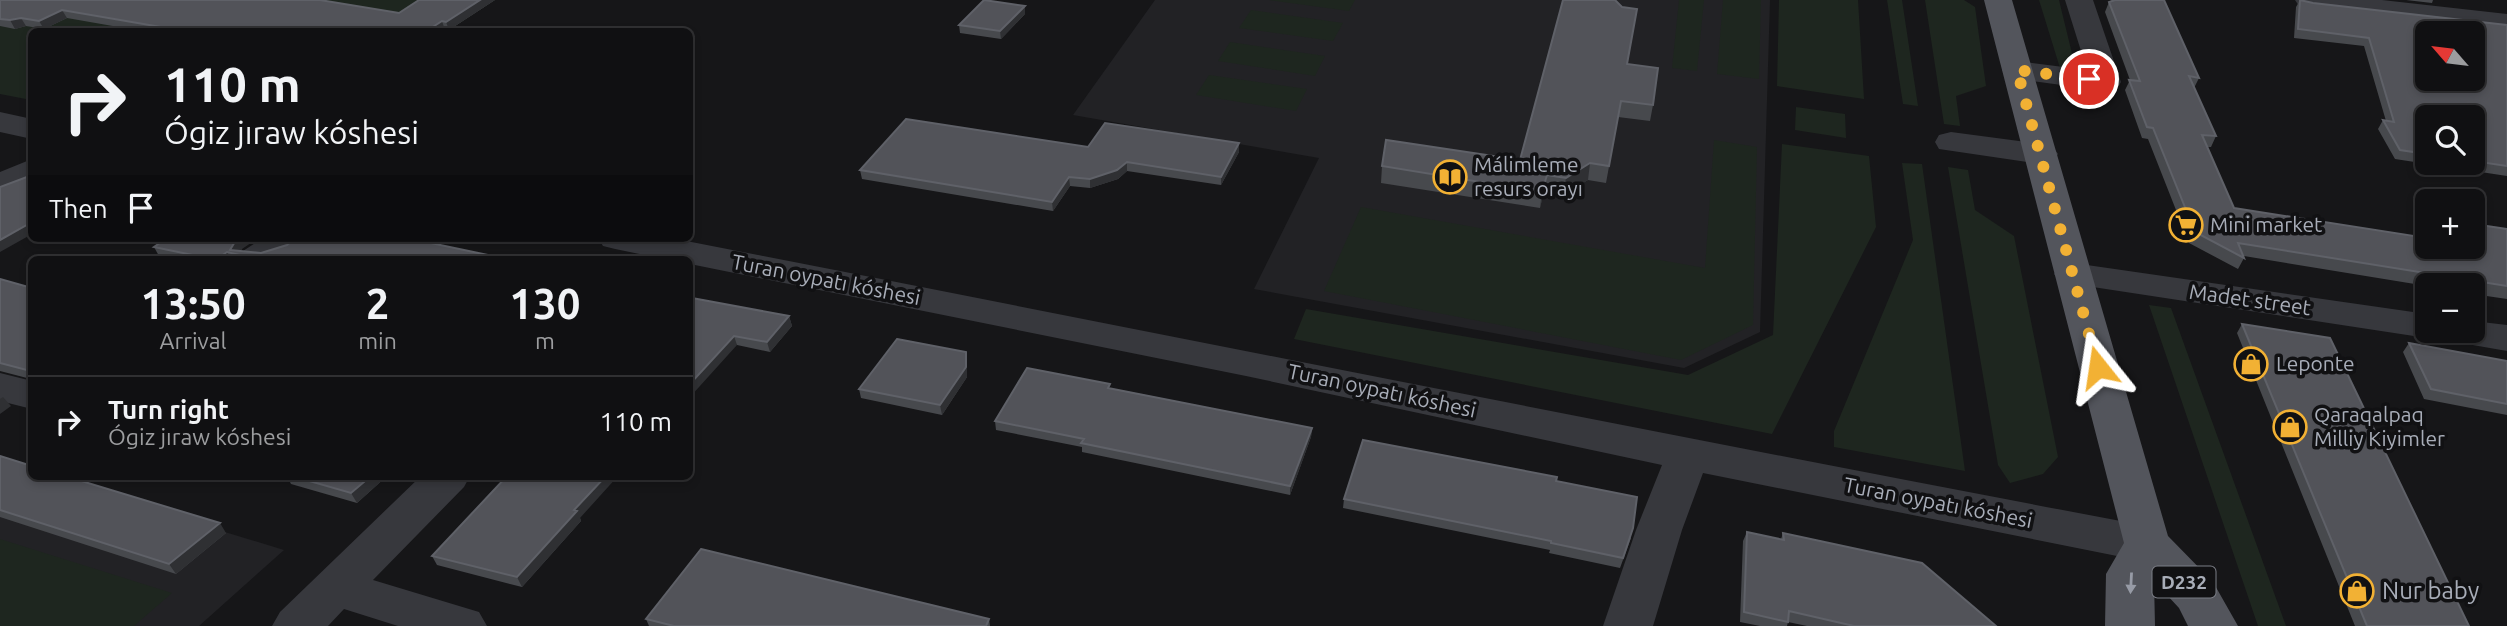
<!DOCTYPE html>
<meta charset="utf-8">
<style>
:root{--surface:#101012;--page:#1e1e20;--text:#f1f3f6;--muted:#9c9d9f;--line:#303032}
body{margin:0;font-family:Ubuntu,sans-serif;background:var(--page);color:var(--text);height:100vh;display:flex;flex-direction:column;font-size:26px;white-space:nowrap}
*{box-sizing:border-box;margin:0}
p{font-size:23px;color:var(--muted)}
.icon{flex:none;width:38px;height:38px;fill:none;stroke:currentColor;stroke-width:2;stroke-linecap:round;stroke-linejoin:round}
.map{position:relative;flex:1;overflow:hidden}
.drawer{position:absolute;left:28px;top:256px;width:665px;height:224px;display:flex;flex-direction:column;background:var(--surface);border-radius:10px;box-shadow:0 4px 10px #0003,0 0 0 2px var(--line)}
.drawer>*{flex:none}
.banner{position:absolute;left:28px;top:28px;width:665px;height:214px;border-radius:10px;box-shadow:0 4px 10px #0003,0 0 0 2px var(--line);background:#101012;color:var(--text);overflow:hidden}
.needle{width:46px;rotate:298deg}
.buttons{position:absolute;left:2415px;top:21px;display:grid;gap:14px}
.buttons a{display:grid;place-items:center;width:70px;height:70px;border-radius:10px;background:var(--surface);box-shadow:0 4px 10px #0003,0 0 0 2px var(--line);font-size:35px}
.pin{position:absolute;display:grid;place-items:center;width:60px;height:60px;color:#fff;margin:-30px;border:4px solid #fff;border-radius:50%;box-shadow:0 2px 7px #0007}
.me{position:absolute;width:77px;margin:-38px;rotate:345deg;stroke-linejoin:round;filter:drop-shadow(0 0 5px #0008)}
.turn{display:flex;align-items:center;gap:24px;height:147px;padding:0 21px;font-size:32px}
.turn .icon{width:91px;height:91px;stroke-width:2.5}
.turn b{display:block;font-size:49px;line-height:60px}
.then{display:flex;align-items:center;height:66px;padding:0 21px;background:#0003;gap:14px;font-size:26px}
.eta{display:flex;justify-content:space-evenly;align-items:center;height:119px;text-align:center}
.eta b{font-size:42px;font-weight:700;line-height:49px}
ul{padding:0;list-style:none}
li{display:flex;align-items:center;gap:21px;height:91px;padding:0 21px;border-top:2px solid var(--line)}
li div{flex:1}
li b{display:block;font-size:26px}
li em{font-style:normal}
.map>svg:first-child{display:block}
</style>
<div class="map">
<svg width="2507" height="626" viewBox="0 0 2507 626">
<rect width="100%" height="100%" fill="#161618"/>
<path fill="#222225" d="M1155 0H1770L1760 332 1684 368 1254 289 1319 158 1073 115Z
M0 463 32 476H41L284 550 199 626H0Z"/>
<path fill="#1e261f" d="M0 0H495L449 30 442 31 32 32 31 100 0 94Z
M1269 0H1355L1349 11Z
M1679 0H1704L1697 71 1672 68Z
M1723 0H1761L1759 79 1717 74Z
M1779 0H1858L1864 99 1777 86Z
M1887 0H1902L1918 106 1903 104Z
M1925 0H1964L1975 7 1986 86 1956 96 1960 126 1944 124Z
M2039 0H2059L2076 70 2060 68Z
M1251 10 1343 23 1333 41 1239 28Z
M1230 42 1325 56 1315 76 1218 61Z
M1209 75 1307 89 1296 111 1196 95Z
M1796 107 1845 114 1846 138 1795 130Z
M1714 140 1757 147 1753 325 1681 360 1324 291 1361 207 1705 268Z
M1782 144 1869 156 1876 227 1772 434 1294 339 1306 309 1688 375 1773 335Z
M1902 163 1922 164 1965 471 1834 447V431L1913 240Z
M1948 167 1968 170 1975 210 2014 236 2058 457 2043 474 2010 483 1998 465Z
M2149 305 2171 308 2286 626H2258Z
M0 539 172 593 134 626H0Z"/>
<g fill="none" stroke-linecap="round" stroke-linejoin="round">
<path fill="#37383d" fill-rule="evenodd" d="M2065 0H2093L2121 82 2117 89 2106 91 2017 79 2006 76 2002 70 2006 64 2017 61 2087 70Z
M2295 0H2382L2507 14V32L2309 8 2299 6Z
M0 112 32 119V139L0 132Z
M1951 132 2041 144 2053 147 2058 154 2053 161 2041 164 1939 149 1935 142 1939 135Z
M32 159V183L0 196V172Z
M263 238H305C288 263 264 259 238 259L243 251Z
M598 238H671C1163 334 1655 433 2147 526L2163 532 2170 544 2163 556 2147 562 1703 473 1682 530 1653 626H1603L1636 530 1662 465 1246 376 690 264V259C660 259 632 253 603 246Z
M2073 263 2427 314V331H2473V321L2507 325V351L2444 340 2441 335 2427 338 2060 282 2054 274 2060 266Z
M0 373 32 381V409L0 401Z
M421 476H470L464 487 373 580 479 612 487 626H398L344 609 328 626H272L280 612Z"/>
<path fill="#53555c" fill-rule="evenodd" d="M1984 0H2012L2168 536 2213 582 2238 626H2188L2179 608 2154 581 2155 626H2105L2106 574 2124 543Z"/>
</g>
<path fill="#47494d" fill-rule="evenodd" d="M0 0 399 13 495 0 449 30H445L442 32H147L67 18 44 29 26 26 15 29 0 26Z
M2300 0 2313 3 2507 25V176L2395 159 2378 129 2383 120 2386 121 2364 46 2294 38 2296 7ZM2427 117H2473V163H2427Z
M2406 0H2433L2432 3Z
M2109 2 2199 78 2194 88 2216 136 2211 147H2207L2234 208 2473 247V224L2507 229V299L2473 294V285H2427V286L2244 256V258L2238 269 2189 243 2148 139 2142 138 2125 90 2130 80 2105 12Z
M1622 7 1627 64 1653 105 1650 121 1618 117 1606 183 1588 180 1563 194 1544 191 1540 208 1381 183 1382 166 1520 160Z
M1025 14 1001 39 960 33 959 25Z
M1088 147 1239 152 1221 185 1127 171 1118 179 1090 188 1070 186 1053 211 862 179 860 170Z
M154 247 242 249 240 251 261 253 507 259H174L159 256Z
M0 279 32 288 27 378 0 371Z
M690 300 789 316 792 326 770 352 737 345Z
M2242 324 2469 626H2355L2237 333Z
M2409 343 2507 361V415L2424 399 2403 352Z
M966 352 967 361V377L942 415 861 398 859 389Z
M1110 388 1312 428 1311 437 1290 495 1082 452V447L996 430 995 421Z
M0 456 226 533 176 574 0 517Z
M287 476H387L357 503 291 484Z
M1556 481 1631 538 1620 568 1549 553 1550 550 1343 508 1344 499Z
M580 518 581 521 522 587 437 565 432 556Z
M1747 532 1781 539 1783 533 1996 626H1807L1788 622 1787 626H1760L1740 622 1743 541Z
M646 619H989L990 626H649Z"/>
<path fill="#2f3033" d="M480 0H495L449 30 446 22Z
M1025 6V14L1001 39 1000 31Z
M62 10 67 18 44 29 39 21Z
M21 18 26 26 15 29 10 20Z
M442 21 445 30 442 32H425Z
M1239 143V152L1221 185V177Z
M1127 162V171L1118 179 1090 188V179Z
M1590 163 1588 180 1563 194 1566 178Z
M1547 175 1544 191 1540 208 1542 192Z
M1069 177 1070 186 1053 211 1052 202Z
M32 222V234L0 252V240Z
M239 238H258L242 249 238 255 230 250 236 240Z
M227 252 231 259H217Z
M789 316 792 326 770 352 767 342Z
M734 336 737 345 690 397V384Z
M966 352 967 361V377L942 415 940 405Z
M3 397 11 406 0 414V399Z
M1312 428 1311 437 1290 495V486Z
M371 476H387L357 503 351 493Z
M606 476H618L580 518 581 521 522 587 517 577 574 510Z
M220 523 226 533 176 574 169 564Z"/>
<path fill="#525359" stroke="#5f6168" stroke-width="2" fill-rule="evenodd" d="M0 0H320L399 13 419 0H480L446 22 442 21 425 32H190L62 10 39 21 21 18 10 20 0 19Z
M984 0 1025 6 1000 31 959 25Z
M1563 0H1615L1622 7 1637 9 1627 64 1658 68 1653 105 1621 101 1609 166 1590 163 1566 178 1547 175 1542 192 1382 166 1386 140 1520 160Z
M2115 0H2164L2199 78 2189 76 2216 136 2202 135 2234 208 2427 238V247H2473V245L2480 246 2473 233V224L2507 229V286L2238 243 2244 258 2195 232 2153 128 2147 127 2129 80 2140 81 2109 2Z
M2300 0 2313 3 2507 25V166L2473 161V117H2427V154L2400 150 2383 120 2394 122 2369 38 2298 29ZM2427 33H2473V79H2427Z
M906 119 1088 147 1105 123 1239 143 1221 177 1127 162 1117 170 1090 179 1069 177 1052 202 860 170Z
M29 167H32V222L0 240V187L27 177Z
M167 238H239L236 240 230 250 261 253 287 245 295 238H407L507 259H257L227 252 217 259H212L154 247Z
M0 279 32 288V390L28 389 27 370 0 363Z
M692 298 789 316 767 342 734 336 690 384V300Z
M2242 324 2330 338 2469 626H2367Z
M897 339 966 352V367L940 405 859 389Z
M2409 343 2507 361V404L2431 389Z
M1027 368 1110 384 1108 388 1312 428 1290 486 1081 443 1084 439 995 421Z
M1363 440 1557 477 1556 481 1637 497 1633 528 1623 558 1551 543V541L1344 499Z
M0 456 32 466V476H65L220 523 169 564 0 510Z
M292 476H371L351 493Z
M507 476H606L574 510 577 511 517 577 432 556Z
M1747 532 1784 540 1783 533 1922 563 1996 626H1854L1789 611 1788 622 1744 612Z
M701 549 989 619 986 626H987H674L646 619Z"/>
<defs><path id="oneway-solid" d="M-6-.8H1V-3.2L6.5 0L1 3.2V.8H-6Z" transform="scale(1.75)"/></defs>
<use fill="#979ba6" href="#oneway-solid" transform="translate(2131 583) rotate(93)"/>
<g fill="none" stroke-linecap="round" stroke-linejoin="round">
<path stroke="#f2b134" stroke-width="12" stroke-dasharray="0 21.6" d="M2089 79 2017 70 2098 367"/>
</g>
<defs>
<symbol id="library-ring" viewBox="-11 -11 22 22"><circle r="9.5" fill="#111113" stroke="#f2b134" stroke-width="1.5"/><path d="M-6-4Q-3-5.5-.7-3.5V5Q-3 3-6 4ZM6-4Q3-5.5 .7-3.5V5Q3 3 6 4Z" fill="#f2b134"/></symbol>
<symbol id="supermarket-ring" viewBox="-11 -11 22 22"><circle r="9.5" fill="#111113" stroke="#f2b134" stroke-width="1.5"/><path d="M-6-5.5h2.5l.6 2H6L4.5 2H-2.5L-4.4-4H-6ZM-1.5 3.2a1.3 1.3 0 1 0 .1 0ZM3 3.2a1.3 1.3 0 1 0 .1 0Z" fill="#f2b134"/></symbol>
<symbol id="shop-ring" viewBox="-11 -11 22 22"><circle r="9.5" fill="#111113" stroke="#f2b134" stroke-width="1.5"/><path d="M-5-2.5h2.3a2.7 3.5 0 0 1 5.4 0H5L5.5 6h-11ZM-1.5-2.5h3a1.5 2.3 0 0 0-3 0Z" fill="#f2b134"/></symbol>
</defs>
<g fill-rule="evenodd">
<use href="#library-ring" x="1431" y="158" width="38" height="38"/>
<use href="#supermarket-ring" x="2167" y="206" width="38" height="38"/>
<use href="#shop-ring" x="2232" y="345" width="38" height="38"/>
<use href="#shop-ring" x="2271" y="408" width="38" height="38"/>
<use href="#shop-ring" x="2338" y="572" width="38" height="38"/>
</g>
<g text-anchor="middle" stroke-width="7" stroke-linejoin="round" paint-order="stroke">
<rect fill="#111113" stroke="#7b7e86" stroke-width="2" x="2152.5" y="566.5" width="63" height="31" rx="5"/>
<g font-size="19" font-weight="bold" fill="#a8adb8">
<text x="2184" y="589">D232</text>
</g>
<g font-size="21" fill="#a8adb8" stroke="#111113" text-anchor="start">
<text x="1474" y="172">Málimleme<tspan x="1474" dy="24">resurs orayı</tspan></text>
<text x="2210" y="232">Mini market</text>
<text x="2276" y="371">Leponte</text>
<text x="2314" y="422">Qaraqalpaq<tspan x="2314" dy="24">Milliy Kiyimler</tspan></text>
</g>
<g font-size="21" fill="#a8adb8" stroke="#111113">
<text transform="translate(826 280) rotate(11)" y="7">Turan oypatı kóshesi</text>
<text transform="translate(2250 300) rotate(8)" y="7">Madet street</text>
<text transform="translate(1382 391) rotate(12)" y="7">Turan oypatı kóshesi</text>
<text transform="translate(1938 503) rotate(11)" y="7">Turan oypatı kóshesi</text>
</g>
<g font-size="24" fill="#a8adb8" stroke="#111113" text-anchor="start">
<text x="2382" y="599">Nur baby</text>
</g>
</g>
</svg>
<div class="buttons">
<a><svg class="needle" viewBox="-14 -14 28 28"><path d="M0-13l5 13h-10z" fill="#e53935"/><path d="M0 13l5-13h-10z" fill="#9c9d9f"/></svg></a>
<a><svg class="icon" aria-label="search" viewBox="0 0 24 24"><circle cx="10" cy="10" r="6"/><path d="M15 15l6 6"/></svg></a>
<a>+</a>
<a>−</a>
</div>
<div class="pin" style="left:2089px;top:79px;background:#d93025"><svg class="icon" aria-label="arrive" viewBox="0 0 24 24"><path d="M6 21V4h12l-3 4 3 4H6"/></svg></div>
<svg class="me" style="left:2098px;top:367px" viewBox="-20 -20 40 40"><path d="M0-17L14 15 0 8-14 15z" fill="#f2b134" stroke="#fff" stroke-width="4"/></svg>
<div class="banner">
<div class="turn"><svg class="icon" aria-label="right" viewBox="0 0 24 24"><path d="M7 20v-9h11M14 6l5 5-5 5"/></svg><div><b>110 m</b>Ógiz jıraw kóshesi</div></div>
<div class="then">Then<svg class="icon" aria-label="arrive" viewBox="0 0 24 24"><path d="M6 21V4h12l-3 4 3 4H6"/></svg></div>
</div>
<section class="drawer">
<div class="eta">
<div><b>13:50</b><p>Arrival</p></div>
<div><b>2</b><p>min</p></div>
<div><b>130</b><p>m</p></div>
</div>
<ul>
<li><svg class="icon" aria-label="right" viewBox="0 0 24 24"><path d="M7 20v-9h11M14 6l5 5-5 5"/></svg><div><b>Turn right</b><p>Ógiz jıraw kóshesi</p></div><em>110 m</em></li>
</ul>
</section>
</div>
